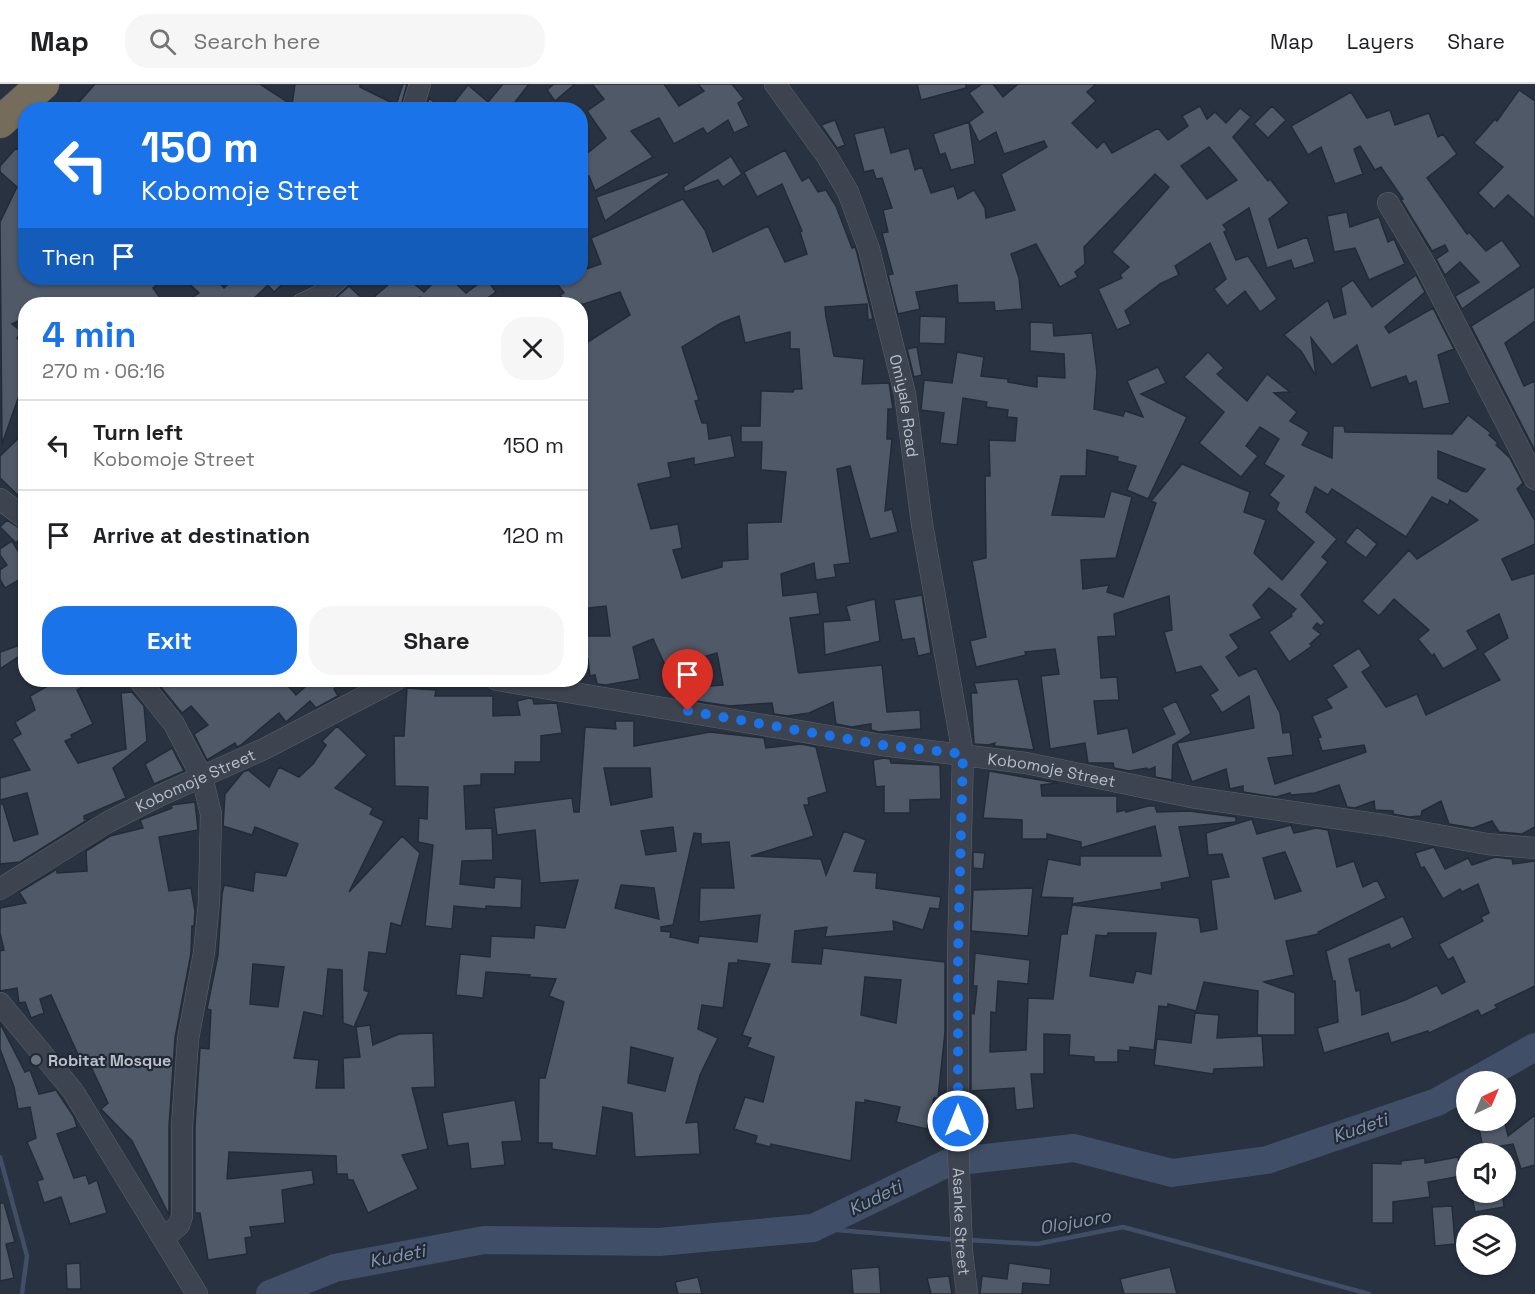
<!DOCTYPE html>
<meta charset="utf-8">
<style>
:root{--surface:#fff;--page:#f6f6f6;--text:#202124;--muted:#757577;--line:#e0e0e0;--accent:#1a73e8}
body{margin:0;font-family:"Space Grotesk",sans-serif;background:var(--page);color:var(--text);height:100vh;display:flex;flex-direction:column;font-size:22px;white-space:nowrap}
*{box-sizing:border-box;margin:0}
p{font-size:20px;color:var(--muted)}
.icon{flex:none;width:33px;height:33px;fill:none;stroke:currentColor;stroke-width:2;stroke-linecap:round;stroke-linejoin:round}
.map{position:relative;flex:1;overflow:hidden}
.details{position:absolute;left:18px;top:213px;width:570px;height:390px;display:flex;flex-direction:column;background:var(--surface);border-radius:24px;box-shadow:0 2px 4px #0004}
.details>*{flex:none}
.hud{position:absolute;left:18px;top:18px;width:570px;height:183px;border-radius:24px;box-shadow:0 2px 4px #0004;background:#1a73e8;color:#fff;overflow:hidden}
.needle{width:39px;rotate:44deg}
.controls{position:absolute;left:1456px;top:987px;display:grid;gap:12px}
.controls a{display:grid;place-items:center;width:60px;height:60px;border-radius:50%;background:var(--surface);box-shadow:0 2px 4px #0004;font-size:30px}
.pin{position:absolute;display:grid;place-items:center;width:51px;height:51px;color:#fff;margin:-62px -26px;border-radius:50% 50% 50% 0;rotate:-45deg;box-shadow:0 0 6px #0007}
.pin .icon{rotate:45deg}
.me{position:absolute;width:66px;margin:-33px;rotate:0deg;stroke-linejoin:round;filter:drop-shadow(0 0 4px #0008)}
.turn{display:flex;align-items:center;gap:21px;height:126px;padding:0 24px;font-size:27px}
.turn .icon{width:78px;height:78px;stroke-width:2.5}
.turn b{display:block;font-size:42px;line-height:51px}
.then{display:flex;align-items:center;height:57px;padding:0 24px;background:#0003;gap:12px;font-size:22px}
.round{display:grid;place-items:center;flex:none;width:63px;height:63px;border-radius:24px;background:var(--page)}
.headline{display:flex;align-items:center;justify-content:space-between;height:102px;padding:0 24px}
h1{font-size:36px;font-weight:700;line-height:45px;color:var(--accent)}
.cta{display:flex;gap:12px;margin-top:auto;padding:12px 24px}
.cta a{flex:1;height:69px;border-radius:24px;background:var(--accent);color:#fff;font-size:24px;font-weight:700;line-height:69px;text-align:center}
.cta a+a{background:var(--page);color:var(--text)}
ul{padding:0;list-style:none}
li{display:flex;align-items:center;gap:18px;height:90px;padding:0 24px;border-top:2px solid var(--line)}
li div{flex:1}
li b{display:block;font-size:22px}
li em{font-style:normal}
header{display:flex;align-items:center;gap:36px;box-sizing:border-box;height:84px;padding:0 30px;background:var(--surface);border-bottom:2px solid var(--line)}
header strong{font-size:28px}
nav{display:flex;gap:33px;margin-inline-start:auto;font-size:21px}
.search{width:420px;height:54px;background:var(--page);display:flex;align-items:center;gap:15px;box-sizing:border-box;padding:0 21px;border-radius:24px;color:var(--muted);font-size:22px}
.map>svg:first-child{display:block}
</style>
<header>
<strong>Map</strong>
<div class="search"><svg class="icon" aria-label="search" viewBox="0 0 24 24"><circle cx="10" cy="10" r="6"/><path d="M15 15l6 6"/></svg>Search here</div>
<nav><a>Map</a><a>Layers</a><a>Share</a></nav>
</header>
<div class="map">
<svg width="1535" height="1210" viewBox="0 0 1535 1210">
<rect width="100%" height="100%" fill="#293240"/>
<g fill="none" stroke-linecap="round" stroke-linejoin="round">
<path stroke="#404f67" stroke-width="4.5" d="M0 1073 27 1172 22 1210
M813 1144 957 1156
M969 1156 1037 1160 1123 1143 1369 1210"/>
<path stroke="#404f67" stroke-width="28" d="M1473 998 1535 963
M270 1210 335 1184 484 1156 659 1158 813 1144 950 1078 1074 1064 1172 1089 1267 1076 1437 1018 1467 1001"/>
</g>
<path fill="#4f5968" stroke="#232b37" stroke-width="1.5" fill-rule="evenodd" d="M95 0H260L292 21 295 0H360V3L396 21 403 0H407L400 26H72Z
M503 0H529L509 26H448L468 1 488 18Z
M554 0H575L555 17 547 6Z
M592 0H664L679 22 704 7 698 0H732L744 15 738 19 749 42 734 49 728 36 707 50 703 44 674 60 659 34 631 47 653 73 595 107 589 92 580 98V75L606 54 587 27 604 15Z
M917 0H966V4L921 16Z
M982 0H993L1003 13 1018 0H1096L1087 8 1096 17 1072 39 1097 64 1104 57 1112 69 1158 44 1168 56 1188 42 1182 32 1200 22 1207 35 1215 28 1226 39 1240 24 1251 33 1233 53 1268 97 1270 95 1289 119 1269 135 1278 164 1307 153 1315 178 1294 185 1291 176 1267 184 1249 124 1223 141 1227 146 1224 148 1236 176 1248 172 1277 215 1260 228 1245 207 1227 222 1214 205 1226 195 1210 159 1175 182 1179 191 1160 200 1125 227 1131 240 1117 246 1098 205 1122 194 1120 191 1129 183 1112 168 1169 103 1155 90 1084 163 1085 180 1075 188 1078 193 1060 203 1036 160 1011 170 1019 194 1022 225 995 227 994 218 958 219 957 201 916 208 920 225 898 230 888 191 893 190 882 149 888 148 883 126 892 124 882 94 876 95 873 86 864 88 854 50 884 43 891 69 909 64 915 86 922 83 931 109 954 102 958 115 974 106 985 124 986 134 1015 126 1001 90 1047 63 1044 57 1004 70 996 48 979 58 969 38 975 80 951 86 945 69 940 71 933 50 969 38 983 28 969 9ZM1209 63 1237 96 1207 115 1181 82Z
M1519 6 1535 17V135L1508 111 1494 125 1478 109 1503 83 1474 59 1495 35 1497 37Z
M1351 8 1367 34 1390 26 1395 41 1429 29 1438 53 1443 50 1457 70 1427 94 1467 150 1469 148 1486 167 1502 156 1521 182 1462 225 1455 212 1479 198 1460 178 1445 191 1436 175 1448 167 1445 161 1432 167 1401 116 1403 115 1381 83 1375 86 1360 62 1354 65 1363 90 1335 100 1321 63 1308 71 1291 42Z
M429 14 444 26H425Z
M1272 22 1286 36 1268 54 1254 40Z
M835 36 845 61 837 64 821 41Z
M16 64 26 73V194H166L153 204 164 220H26V233L12 240 22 248 17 254 26 259V292L2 360 0 138 17 103 0 88V82Z
M785 66 802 97 809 93 818 108 826 106 836 122 852 164 855 163 857 169 873 235 868 236 867 220 825 223 826 233 834 272 864 275 862 300 889 299 893 325H888L887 355H892L885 427 892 425 898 448 870 455 850 382 837 385 850 479 834 481 836 493 816 496 814 479 781 490 783 512 817 508 820 530 790 534 798 587 799 589 882 581 887 628 920 626 921 645 879 648 871 646V640L852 643 836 640 833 618 809 629 788 632 774 630 772 619 730 622 696 617 695 603 723 601 717 569 686 578 689 585 671 594 653 555 633 563 640 595 606 601 597 600 595 591 590 592 588 575H580V552H610L606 522 580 525V263L630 231 620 208 584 220H566L560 211 564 209 553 194H580V187L601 180 591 154 683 115 705 146 713 168 768 142 785 178 807 170 800 148 802 147 782 100 757 113 744 88ZM739 232 745 259 790 248V265H799L802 305H794L793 308 761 307 760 342H741V358H762L761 386 786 388 781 438 747 439 748 475 722 477V483L682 494 673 466 682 464 678 440 651 445 638 400 671 393 668 379 694 374V381L735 373 731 351 709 355 707 339H702L695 317 699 316 682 263 721 239Z
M731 72 742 90 723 103 718 96 685 108 683 103Z
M668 88 669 91 605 137 596 113Z
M1347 128 1350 143 1379 133 1388 158 1394 155 1405 180 1369 196 1355 164 1334 168 1327 132Z
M1416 191 1425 208 1385 243 1389 249 1433 224 1454 265 1438 271 1450 319 1423 325 1416 297 1409 300 1406 292 1371 304 1357 261 1332 281 1311 254 1316 292 1301 267 1284 251 1328 216 1334 234 1346 230 1341 204 1353 196 1372 223Z
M183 194H215L224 204 234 194H289L274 208 268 201 248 220H183L199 209Z
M396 194H407L424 208 438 194H450L466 209 486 194 496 208 479 220H428L420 213 411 220H329L349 202 367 219Z
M1535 202V237L1505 259 1524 302 1535 297V367L1471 242Z
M920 232 946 233 945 260 919 259Z
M1030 238 1053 239 1054 252 1092 249 1097 288 1094 325 1123 332 1125 327 1143 333 1127 297 1158 283 1166 299 1141 310 1187 333 1148 415 1127 406 1136 382 1117 377 1118 373 1087 366 1086 392H1061L1052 431 1104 433 1111 407 1132 413 1116 474 1081 476 1083 505 1109 501 1107 508 1123 513 1156 419 1151 417 1182 380 1250 408 1244 428 1266 436 1254 469 1282 496 1314 458 1276 426 1279 419 1269 411 1284 392 1264 380 1279 355 1260 343 1246 362 1258 372 1241 393 1199 359 1224 328 1184 293 1208 268 1224 284 1217 290 1247 317 1267 290 1290 308 1274 309 1297 328 1290 337 1309 348 1302 361 1332 374 1333 342H1344L1345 348 1452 350 1468 331 1491 349 1489 351 1498 359 1496 361 1510 374 1523 399 1517 405 1535 437V460L1502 475 1512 496 1535 489V743L1522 750 1499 748 1492 737 1473 744 1449 740 1441 717 1422 727 1421 732 1409 733 1393 730V727L1375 726 1374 717 1355 724 1347 723 1339 701 1315 709 1291 711 1290 709 1276 713 1243 708V702L1230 705 1226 685 1192 698 1177 659 1254 644 1249 612 1222 629 1210 611 1218 606 1201 582 1176 589 1164 548 1172 546 1169 512 1114 530 1116 552 1098 553 1101 594 1117 593 1119 616 1094 617 1098 650 1128 644 1133 669 1175 650 1162 624 1176 617 1191 649 1173 661 1172 696 1155 693V683L1148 686 1147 684 1129 687 1114 684 1113 679H1088L1085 659 1050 665 1041 592 1059 590 1055 565 1025 568 1026 571 976 583 970 557 986 553 972 477 986 474 985 392H990L989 356 1015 357 1017 334 1007 333 1008 326 986 323 987 318 963 314 957 361 940 359 944 329 921 326 924 296 952 299 957 268 984 273 981 292 1008 295V298L1037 303V292L1065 294 1064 270 1030 267ZM1438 367 1485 385 1467 408 1462 407 1438 394ZM1315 403 1328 411 1332 405 1406 453 1432 413 1448 421 1450 416 1478 436 1417 475 1409 466 1362 517 1379 532 1394 515 1429 546 1418 555 1432 572 1434 570 1443 585 1478 565 1467 547 1499 530 1508 554 1483 569 1500 596 1426 631 1417 610 1386 623 1362 588 1371 582 1359 564 1332 581 1347 603 1326 615 1332 624 1312 632 1321 653 1318 654 1322 667 1364 661 1366 668 1275 700 1268 674 1293 671 1290 648 1283 649 1280 629 1256 584 1239 592 1226 573 1239 564 1230 551 1262 534 1253 521 1269 504 1296 525 1291 530 1292 532 1269 548 1289 578 1312 562 1310 560 1321 550 1313 544 1317 539 1321 542 1325 538 1301 511 1328 478 1322 473 1337 455 1306 428Z
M917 263 922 291 914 293 907 265Z
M26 347V419L0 394V372Z
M7 436 26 448 16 459 0 443Z
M1357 443 1377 460 1366 474 1345 458Z
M12 457 26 480V492L5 504 0 495V486L7 481 0 471V465Z
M922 511 931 569 918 572 914 554 902 556 894 516Z
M875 515 880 557 825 571 823 538 850 536 846 522Z
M26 559V568L0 585V568Z
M1018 595 1034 666 994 662 995 659 988 661 974 660 971 609H977L974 599Z
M58 596H94L77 606 93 640 71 651 72 654 65 657 78 679 126 665 121 609 132 608 144 622 147 657 113 684 126 714 84 732V735H89L20 778 0 780V720H3L14 757 38 750 27 709 0 716V694L30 686 12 655 21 650 15 638 35 626 30 612Z
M155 596H283L296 611 313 596H347L334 605 338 612 316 624 310 617 286 638 279 629 241 661 237 663 235 659 207 676 194 650 208 641 191 622 182 629Z
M407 604 436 606 435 612H493V632L520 631 517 617 529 614 533 615 534 620 557 619 562 649 541 652V678H515V690H481V701L464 702 466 745 492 744 493 776 462 777 460 800 494 804 495 793 522 795 521 824 486 822V825L454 822 452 845 425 842 433 761 418 758 419 734 427 735 428 703 395 702 394 652H404Z
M615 637H634V662L710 648 764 654 766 664 801 660 816 663 827 708 808 714 809 721H804L814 752 751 772 821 775 826 791 844 747 866 756 854 787 877 789 876 804 941 813 939 825 930 824 923 846 893 837 894 847 825 853 827 843 795 847 792 878 821 880 823 864 945 878V948L938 1014H934L927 1045 896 1038 900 1023 865 1016V1019L856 1018 851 1077 771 1060 770 1063 755 1059 757 1052 734 1045 745 1013 763 1018 774 973 747 963 751 954 742 951 770 880 738 876V879H729L723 924 702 921 698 945 718 954 700 991 686 1039 698 1038 700 1070 635 1073 632 1029 603 1023 596 1072 552 1065V1059H538L539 994H545L564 918 549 912 556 895 529 893 530 891 486 888 483 914 456 911 460 870 490 873 491 852 534 854 535 841 565 844 578 796 540 799 535 746 497 751 494 724 572 714 574 728H579L585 643 616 645ZM604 684H650L652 713 611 721ZM673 743 676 767 646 771 641 747ZM694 749 701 750V760L729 758 734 804H700L699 838 760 831 757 858 699 852 698 859 670 853 671 848 661 847V843L673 841ZM621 801 654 804 659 835 615 824ZM865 893 901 896 896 939 861 931ZM631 963 673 974 665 1007 628 999Z
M337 642 367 671 335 704 373 724 370 730 384 737 349 808 402 752 420 769 401 842 391 839 386 870 369 868 364 906 369 908 354 943 343 939 342 886 328 885 323 932 304 928 294 974 319 976 316 1004H344L343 974 360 973 356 943 370 941 373 961 399 950 433 949 435 1003 412 1004 428 1065 402 1071 418 1105 368 1129 353 1096H348L347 1090H337L336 1072 229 1068 227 1095 312 1086 314 1100 282 1106 285 1139 250 1143 252 1153 245 1154 247 1170 208 1176 200 1129H195V1042L200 964 209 965 211 926 207 925 218 871 222 810 224 801 253 807 255 788 286 792 298 760 255 743 252 751 223 742 225 710 243 688 248 686 269 703 279 683 299 693 313 680 326 661 322 657ZM253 880 284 883 278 923 250 920Z
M172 664 184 687 154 700 145 680Z
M884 674 890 675 891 679 940 681 941 715 910 716V729H884V702L876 703 873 676Z
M989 687 1058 699 1041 701 1042 712H1117V728L1125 726 1126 728 1148 722H1155L1157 728 1189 727 1236 733V738L1179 743 1190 793 1161 799 1162 805 1072 820 1073 814 1041 813 1048 775 1080 781V772H1161L1155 742 1081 764V758L1047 750V755H1022V736L983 734Z
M195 718 198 746 159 753 169 807 191 804 195 827 194 842H192L191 869 175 954 169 1042V1131L132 1057 101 1025 108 1019 91 983 85 986 51 911 40 915 44 929 31 934 25 918 19 919 17 904 0 907V867L4 866 0 849V824L26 819 19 808 57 785V789L87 787 86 767 110 752 143 744 140 736 172 724 171 721Z
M1252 735 1257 750 1291 741 1294 749 1316 744 1328 746 1337 783 1354 777 1363 803 1377 796 1386 814 1318 848 1319 850 1286 857 1294 891 1264 898 1295 909V951H1257L1258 907 1204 898 1196 927 1168 920V923L1159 922 1154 966 1130 963V967L1118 966V978H1094V973L1069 971 1070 951 1044 950V990H1031L1034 1024 1016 1026 1014 1004 971 1007V929L974 930 977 902H973L975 869 1030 876 1028 900 998 897 996 929 991 928 990 968 1026 966 1028 914 1053 915 1061 850H1067L1072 821 1199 834 1201 848 1217 845 1211 796 1229 793 1222 770 1208 771 1206 749ZM1285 768 1301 807 1275 815 1263 774ZM1108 849H1156L1151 890 1136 887 1133 899 1090 892 1096 851 1107 852Z
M1434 763 1445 785 1468 774 1472 781 1495 773 1512 775 1513 780 1535 777V902L1495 921 1497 924 1481 932 1478 926 1429 949 1428 947 1391 959 1388 949 1324 969 1317 944 1338 938 1335 897 1333 898 1326 867 1403 832 1413 854 1391 865 1389 860 1349 875 1356 907 1360 906 1362 931 1405 916 1437 901 1442 910 1465 898 1453 873 1448 876 1439 860 1483 837 1481 833 1489 829 1478 800 1462 808 1460 805 1443 815 1424 783 1421 784 1415 769Z
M973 768 985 769 983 785 973 784Z
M1033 804 1028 852 971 847 973 806Z
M1195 929 1219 931 1217 954 1262 952 1264 983 1214 985 1213 990 1154 981 1157 955 1191 959Z
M0 939 25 988 30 986 39 1010 56 1006 74 1033 77 1043 57 1050 74 1094 86 1091 89 1100 97 1096 107 1129 70 1140 61 1113 44 1119 37 1097 43 1095 27 1058 36 1054 30 1023 18 1025 14 1003 0 965Z
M515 1016 522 1057 502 1058 505 1081 471 1085 468 1059 448 1062 442 1029Z
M1535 1031V1081L1521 1085 1513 1060 1483 1065 1479 1044 1505 1039 1508 1052Z
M1458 1073 1461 1092 1428 1098 1430 1113 1393 1118V1139H1372V1079L1401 1080V1077L1425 1074V1079Z
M1502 1108 1504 1123 1475 1128 1472 1113Z
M0 1119H4L15 1158 6 1160 14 1194 0 1197Z
M1452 1122 1455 1160 1435 1162 1432 1123Z
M80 1179 81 1205H67L66 1180Z
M1009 1179 1051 1185 1050 1201 1023 1199 1022 1210H980L982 1192 1007 1195Z
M879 1183 881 1210H853L851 1185Z
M1170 1183 1177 1210H1124L1120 1195Z
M949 1192 952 1210H931L927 1194Z
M698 1193 702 1210H678L675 1198Z"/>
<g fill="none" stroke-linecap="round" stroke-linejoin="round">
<defs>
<g id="minor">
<path id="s1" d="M775 0 827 72 848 108 869 165 905 310 922 440 963 670 958 870V1061L962 1167 967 1210"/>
<path d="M412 26 420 0"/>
<path d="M1388 119 1424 179 1535 395"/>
<path d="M302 220 319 212 339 194"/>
<path d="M0 415 26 435"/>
<path d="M139 596 174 640 186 663 202 693 211 730 209 818 204 869 188 955 182 1042V1132L179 1141 164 1154"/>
<path id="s2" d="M497 596 882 661 1026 679 1191 713 1383 741 1487 760 1535 764"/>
<path id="s3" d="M0 805 108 738 161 711 264 665 396 596"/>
<path d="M0 919 73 1007 197 1210"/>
</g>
<path id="highway" d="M0 38 43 0"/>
</defs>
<use href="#minor" stroke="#5b626d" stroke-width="22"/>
<use href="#highway" stroke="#474f5a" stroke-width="33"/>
<use href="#minor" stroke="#3d4450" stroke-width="21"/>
<use href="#highway" stroke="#756c5b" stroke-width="32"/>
</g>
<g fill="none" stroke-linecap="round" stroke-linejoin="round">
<path stroke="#1a73e8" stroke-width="10" stroke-dasharray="0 18" d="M688 627 882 661 963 670 958 870V1037"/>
</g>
<circle fill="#6b7280" stroke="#212935" stroke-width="2" cx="36" cy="976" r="6"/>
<g text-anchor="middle" stroke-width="4.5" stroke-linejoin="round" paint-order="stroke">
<g font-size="16" fill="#babfca" stroke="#212935">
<text dy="6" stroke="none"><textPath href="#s1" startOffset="352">Omiyale Road</textPath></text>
<text dy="6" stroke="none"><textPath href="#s2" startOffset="562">Kobomoje Street</textPath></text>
<text dy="6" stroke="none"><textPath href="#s3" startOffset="224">Kobomoje Street</textPath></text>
<text dy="6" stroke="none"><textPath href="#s1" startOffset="1173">Asanke Street</textPath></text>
</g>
<g font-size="16" font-weight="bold" fill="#babfca" stroke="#212935" text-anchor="start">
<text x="48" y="982">Robitat Mosque</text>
</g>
<g font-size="18" font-style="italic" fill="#8495af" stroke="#212935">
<text transform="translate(1360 1044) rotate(-19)" y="6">Kudeti</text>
<text transform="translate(875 1114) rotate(-26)" y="6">Kudeti</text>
<text transform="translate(1075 1138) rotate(-10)" y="6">Olojuoro</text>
<text transform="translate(397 1172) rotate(-11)" y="6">Kudeti</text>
</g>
</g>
</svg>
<div class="controls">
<a><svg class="needle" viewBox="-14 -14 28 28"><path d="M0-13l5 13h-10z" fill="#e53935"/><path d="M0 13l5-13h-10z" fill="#757577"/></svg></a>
<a><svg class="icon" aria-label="sound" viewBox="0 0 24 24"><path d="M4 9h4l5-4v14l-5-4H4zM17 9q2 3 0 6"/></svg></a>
<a><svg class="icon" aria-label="layers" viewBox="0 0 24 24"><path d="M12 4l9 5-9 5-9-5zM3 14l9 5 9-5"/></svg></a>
</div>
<div class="pin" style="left:688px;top:627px;background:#d93025"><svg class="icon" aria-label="arrive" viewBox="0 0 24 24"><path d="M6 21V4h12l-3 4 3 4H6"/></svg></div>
<svg class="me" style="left:958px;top:1037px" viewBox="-20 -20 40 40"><circle r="17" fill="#1a73e8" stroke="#fff" stroke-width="3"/><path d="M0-11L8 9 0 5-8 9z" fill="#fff"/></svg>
<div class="hud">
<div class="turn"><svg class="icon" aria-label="left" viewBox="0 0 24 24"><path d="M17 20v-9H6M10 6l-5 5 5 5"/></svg><div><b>150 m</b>Kobomoje Street</div></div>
<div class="then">Then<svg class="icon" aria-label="arrive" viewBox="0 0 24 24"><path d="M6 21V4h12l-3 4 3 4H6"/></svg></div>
</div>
<section class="details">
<div class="headline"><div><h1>4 min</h1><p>270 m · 06:16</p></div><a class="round"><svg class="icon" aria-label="close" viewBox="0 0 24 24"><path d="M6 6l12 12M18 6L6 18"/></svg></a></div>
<ul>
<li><svg class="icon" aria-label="left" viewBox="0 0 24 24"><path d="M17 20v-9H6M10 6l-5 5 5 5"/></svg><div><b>Turn left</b><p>Kobomoje Street</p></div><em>150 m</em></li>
<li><svg class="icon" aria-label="arrive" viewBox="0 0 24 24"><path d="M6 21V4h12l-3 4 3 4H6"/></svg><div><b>Arrive at destination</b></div><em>120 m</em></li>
</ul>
<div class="cta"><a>Exit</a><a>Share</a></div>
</section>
</div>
